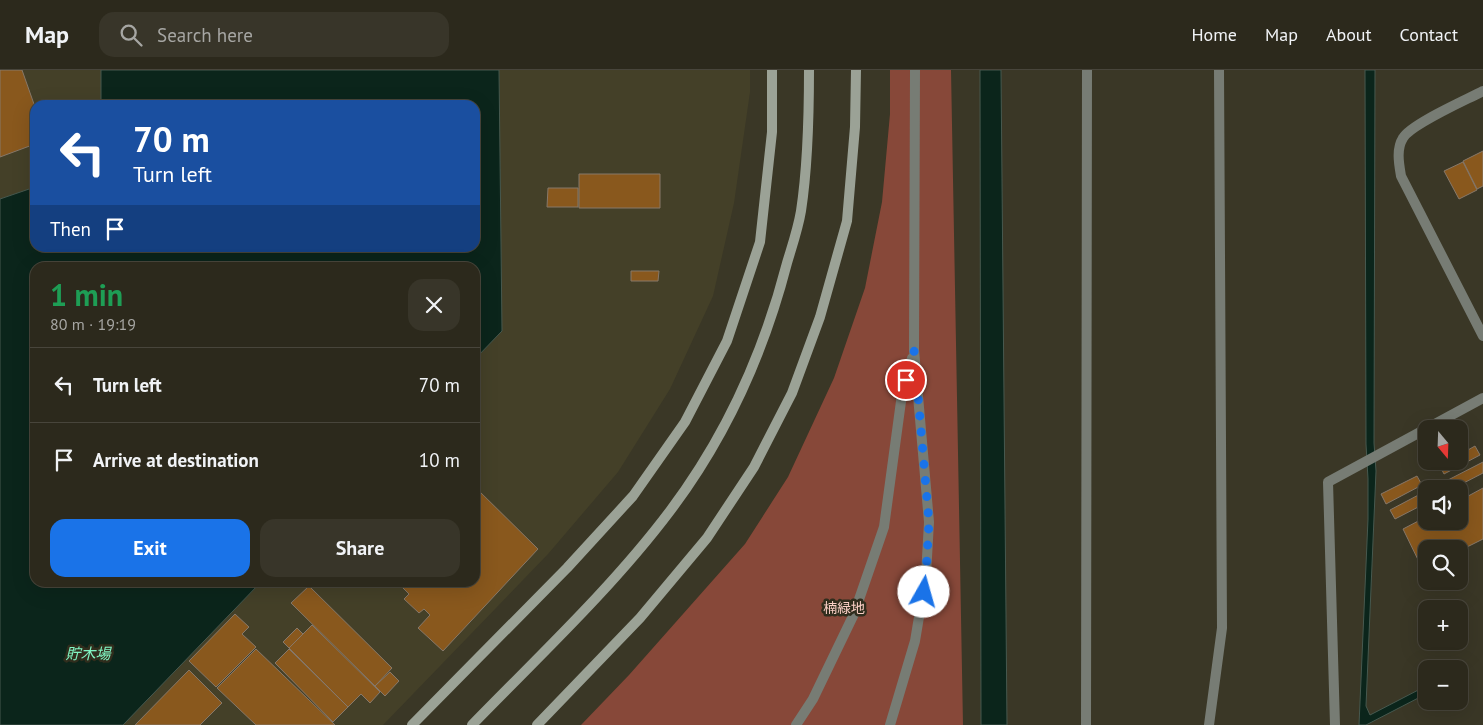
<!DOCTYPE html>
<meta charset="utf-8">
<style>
:root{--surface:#2c291c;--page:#383529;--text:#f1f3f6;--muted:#a6a6a3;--line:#48453b;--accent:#1a73e8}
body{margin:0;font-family:"PT Sans","Noto Sans JP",sans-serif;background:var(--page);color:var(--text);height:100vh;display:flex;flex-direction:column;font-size:19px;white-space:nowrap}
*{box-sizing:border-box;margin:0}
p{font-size:16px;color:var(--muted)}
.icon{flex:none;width:28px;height:28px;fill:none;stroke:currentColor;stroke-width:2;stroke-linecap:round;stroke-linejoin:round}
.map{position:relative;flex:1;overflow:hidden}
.sheet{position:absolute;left:30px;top:192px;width:450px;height:325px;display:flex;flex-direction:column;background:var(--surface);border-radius:15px;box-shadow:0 5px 20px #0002,0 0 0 1px var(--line)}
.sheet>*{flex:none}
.guide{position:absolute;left:30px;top:30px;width:450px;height:152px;border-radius:15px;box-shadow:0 5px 20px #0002,0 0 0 1px var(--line);background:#1a4fa0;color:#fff;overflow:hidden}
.needle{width:32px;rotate:161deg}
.controls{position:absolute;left:1418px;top:350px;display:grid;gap:10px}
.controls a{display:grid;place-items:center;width:50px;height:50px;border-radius:10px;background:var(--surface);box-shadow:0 5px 20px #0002,0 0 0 1px var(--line);font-size:25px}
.pin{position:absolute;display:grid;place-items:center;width:42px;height:42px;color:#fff;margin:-21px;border:2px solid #fff;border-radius:50%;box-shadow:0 1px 5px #0007}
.me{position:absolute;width:55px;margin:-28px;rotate:7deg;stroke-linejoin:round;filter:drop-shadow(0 0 4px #0008)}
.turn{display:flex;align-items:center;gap:18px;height:105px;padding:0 20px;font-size:22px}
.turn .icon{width:65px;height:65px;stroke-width:2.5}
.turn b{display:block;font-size:35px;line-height:42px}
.then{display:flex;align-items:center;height:48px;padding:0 20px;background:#0003;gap:10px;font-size:19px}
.round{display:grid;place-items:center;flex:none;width:52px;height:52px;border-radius:15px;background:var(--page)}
.headline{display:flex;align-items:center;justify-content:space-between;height:85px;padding:0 20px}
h1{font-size:30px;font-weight:600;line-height:38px;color:#1e9e55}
.primary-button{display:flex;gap:10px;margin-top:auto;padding:10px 20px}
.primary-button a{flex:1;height:58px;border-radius:15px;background:var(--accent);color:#fff;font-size:20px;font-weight:600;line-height:58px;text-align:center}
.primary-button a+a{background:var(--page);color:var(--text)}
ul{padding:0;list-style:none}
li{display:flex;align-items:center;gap:15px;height:75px;padding:0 20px;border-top:1px solid var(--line)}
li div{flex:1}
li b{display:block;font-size:19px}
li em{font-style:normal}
header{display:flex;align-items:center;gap:30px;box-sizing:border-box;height:70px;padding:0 25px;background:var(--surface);border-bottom:1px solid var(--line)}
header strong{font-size:24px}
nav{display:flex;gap:28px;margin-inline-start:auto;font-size:18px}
.search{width:350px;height:45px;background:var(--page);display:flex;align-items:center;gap:12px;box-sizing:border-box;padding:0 18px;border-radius:15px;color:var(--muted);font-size:19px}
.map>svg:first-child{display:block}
</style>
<header>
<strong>Map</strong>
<div class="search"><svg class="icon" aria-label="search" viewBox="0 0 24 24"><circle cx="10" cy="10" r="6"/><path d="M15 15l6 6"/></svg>Search here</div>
<nav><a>Home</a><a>Map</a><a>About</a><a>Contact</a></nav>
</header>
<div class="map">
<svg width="1483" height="655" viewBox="0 0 1483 655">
<rect width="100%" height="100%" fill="#3a3726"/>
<path fill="#444028" d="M0 0H101V35H35V117L0 129Z
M499 0H750V22L734 133 713 226 670 319 618 402 548 484 383 655H123L260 513 475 512V289L502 260Z"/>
<path fill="#874839" d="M890 0H951L963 655H581L629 605 745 474 788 407 834 308 865 218 882 132 890 44Z"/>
<path fill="#0b251b" stroke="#47594f" d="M101 0H499L502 261 475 289V198H35V512L260 513 123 655H0V129L35 117V178H475V35H101Z
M980 0H1001L1007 655H981Z
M1365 0H1375L1374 373 1376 401 1366 636 1370 645 1426 616V624L1366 655H1359L1368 449V409L1366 374Z"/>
<path fill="#89581d" stroke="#877869" d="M0 0H22L35 37V74L0 87Z
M1483 81V116L1477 119 1463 91Z
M1463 92 1477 120 1459 129 1444 101Z
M579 104H660V138H579Z
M548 118H578V137H547Z
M631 201H659L658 211H631Z
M1475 376 1480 385 1444 404 1439 394 1446 391H1459V385Z
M1483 392V403L1452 419 1448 410Z
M1417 406 1422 415 1386 434 1381 424Z
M475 417 538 479 443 581 418 558 430 545 424 539 419 543 404 529 409 524 397 512H475Z
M1483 418V469L1459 481V479H1426V506L1403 459 1426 447V451H1459V431Z
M1426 421V433L1395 449 1390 440Z
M309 516 392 598 375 616 291 533Z
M235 544 249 557 242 564 256 577 216 617 189 591Z
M312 555 380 622 370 633 361 624 348 637 289 578Z
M297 558 303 564 289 578 283 572Z
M256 579 335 655H256L217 618Z
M289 579 348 637 333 652 275 593Z
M189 600 222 633 200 655H135Z
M390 602 399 611 385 626 375 616Z"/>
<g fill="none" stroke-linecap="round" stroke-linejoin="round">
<path stroke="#777c74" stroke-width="10" d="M1483 21C1466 30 1411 54 1403 68 1396 79 1399 94 1401 106L1483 266
M796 655 813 629 854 544 884 457 902 324 912 288
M890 655 915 571 926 505 929 452 914 280 915 0
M1335 655 1328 412 1483 328"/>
<path stroke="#777c74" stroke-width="10" d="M1086 655 1087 0
M1209 655 1222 558 1219 0"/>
<path stroke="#9ba296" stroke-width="10" d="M412 655 567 498 633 426 685 352 727 271 760 172 772 62V0
M472 655C539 586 612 518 670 441 725 368 764 282 787 193 792 176 798 159 801 141 808 95 809 47 809 0
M537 655 640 548 707 468 754 397 792 323 820 247 847 151 855 57 856 0"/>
</g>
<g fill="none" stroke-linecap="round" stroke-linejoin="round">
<path stroke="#1a73e8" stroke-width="9" stroke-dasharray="0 16.2" d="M906 310 914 280 929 452 926 505 924 522"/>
</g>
<g text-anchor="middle" stroke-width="5" stroke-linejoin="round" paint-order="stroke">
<g font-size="14" fill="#facfc5" stroke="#302d1d">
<text x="844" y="543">楠緑地</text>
</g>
<g font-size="15" font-style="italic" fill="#81f4c2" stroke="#302d1d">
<text x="88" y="589">貯木場</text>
</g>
</g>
</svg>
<div class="controls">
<a><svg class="needle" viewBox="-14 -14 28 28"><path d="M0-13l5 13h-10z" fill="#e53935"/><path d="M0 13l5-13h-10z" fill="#a6a6a3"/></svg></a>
<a><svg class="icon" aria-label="sound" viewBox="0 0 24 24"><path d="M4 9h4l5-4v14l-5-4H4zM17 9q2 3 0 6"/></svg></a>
<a><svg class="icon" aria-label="search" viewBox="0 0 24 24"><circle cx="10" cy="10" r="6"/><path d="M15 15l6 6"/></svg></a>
<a>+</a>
<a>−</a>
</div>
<div class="pin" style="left:906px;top:310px;background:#d93025"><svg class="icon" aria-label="arrive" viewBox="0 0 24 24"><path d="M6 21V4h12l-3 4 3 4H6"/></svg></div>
<svg class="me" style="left:924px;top:522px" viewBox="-20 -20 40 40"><circle r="19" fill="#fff"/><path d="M0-13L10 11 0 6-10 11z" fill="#1a73e8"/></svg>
<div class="guide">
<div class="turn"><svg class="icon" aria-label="left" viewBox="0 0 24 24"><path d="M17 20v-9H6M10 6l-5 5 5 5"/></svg><div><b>70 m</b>Turn left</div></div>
<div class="then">Then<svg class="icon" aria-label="arrive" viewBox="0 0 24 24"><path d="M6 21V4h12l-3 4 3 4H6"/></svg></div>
</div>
<section class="sheet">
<div class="headline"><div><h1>1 min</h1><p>80 m · 19:19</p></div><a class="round"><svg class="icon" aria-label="close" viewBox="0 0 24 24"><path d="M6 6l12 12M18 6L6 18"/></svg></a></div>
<ul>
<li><svg class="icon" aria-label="left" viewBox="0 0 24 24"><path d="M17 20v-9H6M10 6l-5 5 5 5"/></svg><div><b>Turn left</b></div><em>70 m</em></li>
<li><svg class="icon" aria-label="arrive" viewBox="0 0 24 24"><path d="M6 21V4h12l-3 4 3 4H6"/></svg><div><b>Arrive at destination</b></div><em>10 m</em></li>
</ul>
<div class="primary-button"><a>Exit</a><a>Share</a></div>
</section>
</div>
